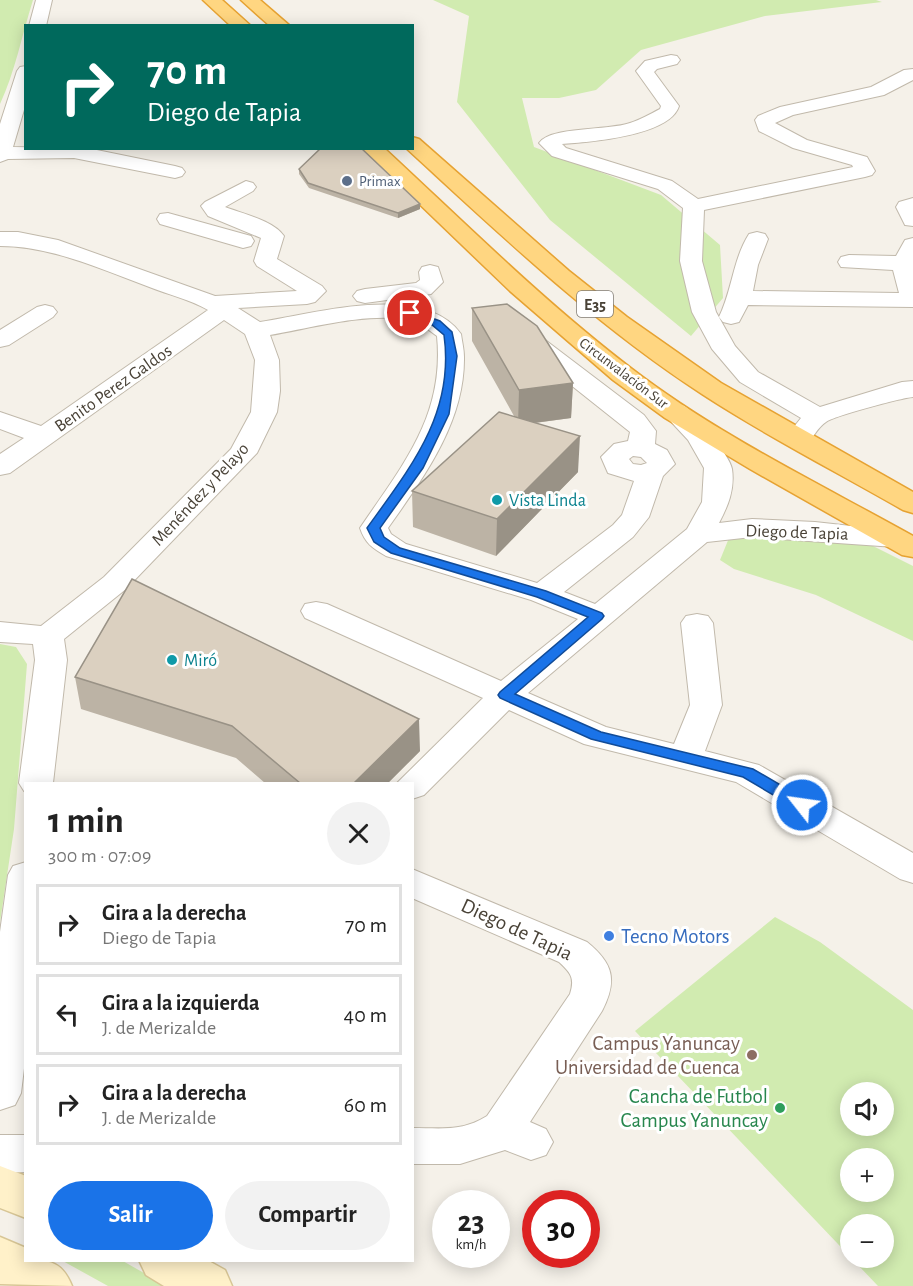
<!DOCTYPE html>
<html lang="es">
<meta charset="utf-8">
<style>
:root{--surface:#fff;--page:#f2f2f2;--text:#222;--muted:#767676;--line:#e0e0e0;--accent:#1a73e8}
body{margin:0;font-family:"Alegreya Sans",sans-serif;background:var(--page);color:var(--text);height:100vh;display:flex;flex-direction:column;font-size:22px;white-space:nowrap}
*{box-sizing:border-box;margin:0}
p{font-size:20px;color:var(--muted)}
.icon{flex:none;width:33px;height:33px;fill:none;stroke:currentColor;stroke-width:2;stroke-linecap:round;stroke-linejoin:round}
.map{position:relative;flex:1;overflow:hidden}
.sheet{position:absolute;left:24px;top:782px;width:390px;height:480px;display:flex;flex-direction:column;background:var(--surface);border-radius:0px;box-shadow:0 3px 15px #0003}
.sheet>*{flex:none}
.top-card{position:absolute;left:24px;top:24px;width:390px;height:126px;border-radius:0px;box-shadow:0 3px 15px #0003;background:#00695c;color:#fff;overflow:hidden}
.tools{position:absolute;left:840px;top:1082px;display:grid;gap:12px}
.tools a{display:grid;place-items:center;width:54px;height:54px;border-radius:50%;background:var(--surface);box-shadow:0 3px 15px #0003;font-size:30px}
.speed{position:absolute;left:432px;top:1190px;display:flex;gap:12px;font-size:30px;font-weight:700;text-align:center}
.speed>*{display:grid;place-content:center;width:78px;height:78px;border-radius:50%;background:var(--surface);box-shadow:0 3px 15px #0003;line-height:1}
.speed small{font-size:15px;font-weight:400}
.speed .limit{border:9px solid #d22;background:#fff;color:#111}
.pin{position:absolute;display:grid;place-items:center;width:51px;height:51px;color:#fff;margin:-26px;border:3px solid #fff;border-radius:50%;box-shadow:0 2px 6px #0007}
.me{position:absolute;width:66px;margin:-33px;rotate:300deg;stroke-linejoin:round;filter:drop-shadow(0 0 4px #0008)}
.turn{display:flex;align-items:center;gap:21px;height:126px;padding:0 24px;font-size:27px}
.turn .icon{width:78px;height:78px;stroke-width:2.5}
.turn b{display:block;font-size:42px;line-height:51px}
.round{display:grid;place-items:center;flex:none;width:63px;height:63px;border-radius:32px;background:var(--page)}
.headline{display:flex;align-items:center;justify-content:space-between;height:102px;padding:0 24px}
h1{font-size:36px;font-weight:700;line-height:45px}
.primary-button{display:flex;gap:12px;margin-top:auto;padding:12px 24px}
.primary-button a{flex:1;height:69px;border-radius:36px;background:var(--accent);color:#fff;font-size:24px;font-weight:700;line-height:69px;text-align:center}
.primary-button a+a{background:var(--page);color:var(--text)}
ul{padding:0;list-style:none}
li{display:flex;align-items:center;gap:18px;height:81px;margin:0 12px 9px;padding:0 12px;border:3px solid var(--line);border-radius:0px}
li div{flex:1}
li b{display:block;font-size:22px}
li em{font-style:normal}
.map>svg:first-child{display:block}
</style>
<div class="map">
<svg width="913" height="1286" viewBox="0 0 913 1286">
<rect width="100%" height="100%" fill="#f5f1e9"/>
<path fill="#d1ebb0" fill-rule="evenodd" d="M0 0H33C22 35 15 72 0 104Z
M433 0H876L882 2 765 16 641 50 596 90 559 98H522L534 147 661 195 720 245 723 298 691 336 550 220 457 102 469 16Z
M767 525 849 534 913 566V641L816 595 734 569 720 560 729 538Z
M0 644 16 647 27 664 14 829 0 922Z
M775 917 820 942 913 1010V1286H878L635 1031ZM850 1092H884V1125H850ZM850 1158H884V1191H850ZM850 1224H884V1257H850Z
M61 1260H121L167 1286H108Z"/>
<g fill="none" stroke-linecap="round" stroke-linejoin="round">
<defs>
<path id="minor" d="M36 0H52L46 26H29Z
M671 55 677 56 680 60 677 64 657 69 654 72 679 106C670 136 590 142 562 144L566 148 672 181 698 199 853 167 852 165 793 148 759 131 755 120 758 116 780 107 871 87 904 70 913 69V80L884 95 793 115 775 123 807 140 867 157 875 171 872 175 865 177 704 210 702 261 716 312 735 346 758 372 820 407 902 382 913 381V397C901 398 834 416 826 422 810 433 814 450 789 444L785 438 801 418 740 382 712 349 692 312 680 261 683 208 658 189 552 156 539 143C551 126 608 131 630 123 640 120 650 114 660 109L661 106 636 71 645 61Z
M26 66V103L13 147 87 148 175 166 182 168 185 172 182 176 175 178 74 158 8 159 0 162V124L17 71 20 67Z
M246 181 253 183 256 187 253 191 225 207C243 214 273 220 284 236L277 259 322 286 326 291 315 302 307 304 238 308 260 322C313 314 424 281 461 334 462 342 464 349 464 357 465 422 424 477 388 528L391 534 406 544 537 583 613 525 622 515 634 481 608 473 601 457 614 444 628 441 630 432 518 343 515 338 518 333 527 331 536 333 644 415 656 431 655 444 667 450 675 464 663 476 649 517 633 537 564 592 595 604 687 529 702 502 704 468 688 440 662 412 666 406C672 405 678 403 684 406 696 413 730 456 732 469 735 489 728 506 719 523L752 519 815 522 905 532 910 538 905 544 895 547 752 537 707 542 528 693 606 727 674 744 690 705 681 623 686 616 697 614 708 616 713 623 722 705 705 751 759 765 913 853V883L900 879 736 782 584 744 509 710 424 795 412 799V783H397L483 698 305 618 301 611 305 604 316 602 327 604 501 681 578 619 531 600 386 556C372 548 365 543 360 528 402 466 445 416 437 336 429 330 419 322 409 320 367 312 312 328 270 335L279 360 280 391 277 412 257 453 126 589 64 639 67 660 53 783H26V792L24 791 19 783 35 660 33 644 0 642V622L41 626 104 577 231 449 251 412 255 360 245 334 224 320 10 473 0 475V454L24 438 0 429V412L41 426 208 310C191 300 170 295 152 288 103 270 52 246 0 246V232H18L58 240 215 296 297 291 257 266 254 261 261 238 208 216 201 206 205 202ZM633 456 641 457 647 463 641 465 633 464 629 459Z
M913 198V226L905 225 896 207 899 202Z
M168 213 251 236 254 241 251 246 243 248 160 224 157 219 160 214Z
M757 232 765 234 768 239 758 265 753 291 899 293 893 270 841 267 838 262 841 257 849 255 896 256 905 240 913 238V307L748 305 739 322 731 324 723 322 719 317C732 291 733 259 749 234Z
M430 265 438 267 443 282 431 294 365 303 357 301 353 296 357 291 365 289 416 283 420 280 419 272 422 267Z
M45 305 53 307 57 312 53 317 9 345 0 347V330L37 307Z
M26 862V1052L21 1093 15 1105 0 1110V932L8 875 13 866Z
M412 869 587 942C613 963 618 980 602 1011L530 1122 546 1129 553 1142 546 1155 531 1160 505 1150 460 1164H412V1128C440 1128 462 1132 487 1116L570 994C575 978 571 973 559 962L412 898Z
M0 1135H26V1172L0 1173Z"/>
<path id="secondary" d="M0 1166 26 1176V1218L0 1208Z
M0 1237 26 1248V1260C51 1260 62 1262 72 1286L0 1284Z
M139 1260H207L225 1270 232 1286H164L146 1275Z"/>
<path id="trunk" d="M203 0H222L251 26H231Z
M241 0H260L290 26H270Z
M412 137 419 139 569 271 627 317 721 383 913 492V513L903 510C837 472 766 436 702 394 594 324 501 235 406 148H412Z
M361 148H384C465 223 544 302 632 369 718 435 818 483 913 536V557L902 555 750 469 665 418 613 380 510 291Z"/>
</defs>
<use href="#minor" stroke="#c1b9ab" stroke-width="2"/>
<use href="#secondary" stroke="#d8c696" stroke-width="3"/>
<use href="#trunk" stroke="#e6a232" stroke-width="3"/>
<use href="#minor" fill="#fff" fill-rule="evenodd"/>
<use href="#secondary" fill="#fff1c9" fill-rule="evenodd"/>
<use href="#trunk" fill="#ffd681" fill-rule="evenodd"/>
</g>
<path fill="#bcb3a5" d="M299 169 420 209 398 218 309 188 299 174Z
M472 308 573 383 571 418 535 423 578 472 496 556 413 527 412 491 514 416 472 341Z
M75 677 420 751 388 783H265L236 758 81 709Z"/>
<path fill="#999286" d="M420 204V209L398 218V213Z
M573 383 571 418 518 425 519 390Z
M580 436 578 472 496 556 497 519Z
M419 719 420 751 388 783H354Z"/>
<path fill="#dbd0c0" stroke="#999286" stroke-width="1.5" d="M321 148H361L420 204 398 213 308 183 299 169Z
M507 304 537 326 573 383 519 390 472 308Z
M499 412 580 436 497 519 412 491Z
M132 579 419 719 354 783H300L232 726 75 677Z"/>
<path fill="#1a73e8" stroke="#114b97" stroke-width="1.5" d="M410 310 440 321 452 332 457 356 449 414 423 468 380 528 384 537 400 548 546 591 602 613 604 616 602 619 515 694 601 732 753 769 808 801 810 805 808 809H797L743 777 591 739 500 698 498 695 500 692 588 617 537 597 391 553 374 542 367 528C410 468 455 414 444 335L432 325 406 315 404 313Z"/>
<circle fill="#5c6f8a" stroke="#fff" stroke-width="2" cx="347" cy="181" r="6"/>
<g fill="#0f9aa8" stroke="#fff" stroke-width="2">
<circle cx="497" cy="500" r="6"/>
<circle cx="172" cy="660" r="6"/>
</g>
<circle fill="#3f7fe0" stroke="#fff" stroke-width="2" cx="609" cy="936" r="6"/>
<circle fill="#8d6e63" stroke="#fff" stroke-width="2" cx="752" cy="1055" r="6"/>
<circle fill="#2e9e5b" stroke="#fff" stroke-width="2" cx="780" cy="1108" r="6"/>
<g text-anchor="middle" stroke-width="6" stroke-linejoin="round" paint-order="stroke">
<g font-size="15" fill="#4e5e75" stroke="#fff" text-anchor="start">
<text x="359" y="186">Primax</text>
</g>
<g font-size="15" fill="#494237" stroke="#fff">
<text transform="translate(624 373) rotate(37)" y="5">Circunvalación Sur</text>
</g>
<rect fill="#fff" stroke="#807b73" stroke-width="1.5" x="577" y="291" width="36" height="26" rx="4.5"/>
<g font-size="16" font-weight="bold" fill="#494237">
<text x="595" y="310">E35</text>
</g>
<g font-size="18" fill="#494237" stroke="#fff">
<text transform="translate(113 388) rotate(-35)" y="6">Benito Perez Galdos</text>
<text transform="translate(200 494) rotate(-47)" y="6">Menéndez y Pelayo</text>
<text transform="translate(797 532) rotate(2)" y="6">Diego de Tapia</text>
</g>
<g font-size="18" fill="#0d838f" stroke="#fff" text-anchor="start">
<text x="509" y="506">Vista Linda</text>
<text x="184" y="666">Miró</text>
</g>
<g font-size="21" fill="#494237" stroke="#fff">
<text transform="translate(517 929) rotate(25)" y="7">Diego de Tapia</text>
</g>
<g font-size="21" fill="#366cbe" stroke="#fff" text-anchor="start">
<text x="621" y="943">Tecno Motors</text>
</g>
<g font-size="21" fill="#785e54" stroke="#fff" text-anchor="end">
<text x="740" y="1050">Campus Yanuncay<tspan x="740" dy="24">Universidad de Cuenca</tspan></text>
</g>
<g font-size="21" fill="#27864d" stroke="#fff" text-anchor="end">
<text x="768" y="1103">Cancha de Futbol<tspan x="768" dy="24">Campus Yanuncay</tspan></text>
</g>
</g>
</svg>
<div class="tools">
<a><svg class="icon" aria-label="sound" viewBox="0 0 24 24"><path d="M4 9h4l5-4v14l-5-4H4zM17 9q2 3 0 6"/></svg></a>
<a>+</a>
<a>−</a>
</div>
<div class="speed"><div>23<small>km/h</small></div><div class="limit">30</div></div>
<div class="pin" style="left:410px;top:313px;background:#d93025"><svg class="icon" aria-label="arrive" viewBox="0 0 24 24"><path d="M6 21V4h12l-3 4 3 4H6"/></svg></div>
<svg class="me" style="left:802px;top:805px" viewBox="-20 -20 40 40"><circle r="17" fill="#1a73e8" stroke="#fff" stroke-width="3"/><path d="M0-11L8 9 0 5-8 9z" fill="#fff"/></svg>
<div class="top-card">
<div class="turn"><svg class="icon" aria-label="right" viewBox="0 0 24 24"><path d="M7 20v-9h11M14 6l5 5-5 5"/></svg><div><b>70 m</b>Diego de Tapia</div></div>
</div>
<section class="sheet">
<div class="headline"><div><h1>1 min</h1><p>300 m · 07:09</p></div><a class="round"><svg class="icon" aria-label="close" viewBox="0 0 24 24"><path d="M6 6l12 12M18 6L6 18"/></svg></a></div>
<ul>
<li><svg class="icon" aria-label="right" viewBox="0 0 24 24"><path d="M7 20v-9h11M14 6l5 5-5 5"/></svg><div><b>Gira a la derecha</b><p>Diego de Tapia</p></div><em>70 m</em></li>
<li><svg class="icon" aria-label="left" viewBox="0 0 24 24"><path d="M17 20v-9H6M10 6l-5 5 5 5"/></svg><div><b>Gira a la izquierda</b><p>J. de Merizalde</p></div><em>40 m</em></li>
<li><svg class="icon" aria-label="right" viewBox="0 0 24 24"><path d="M7 20v-9h11M14 6l5 5-5 5"/></svg><div><b>Gira a la derecha</b><p>J. de Merizalde</p></div><em>60 m</em></li>
</ul>
<div class="primary-button"><a>Salir</a><a>Compartir</a></div>
</section>
</div>
